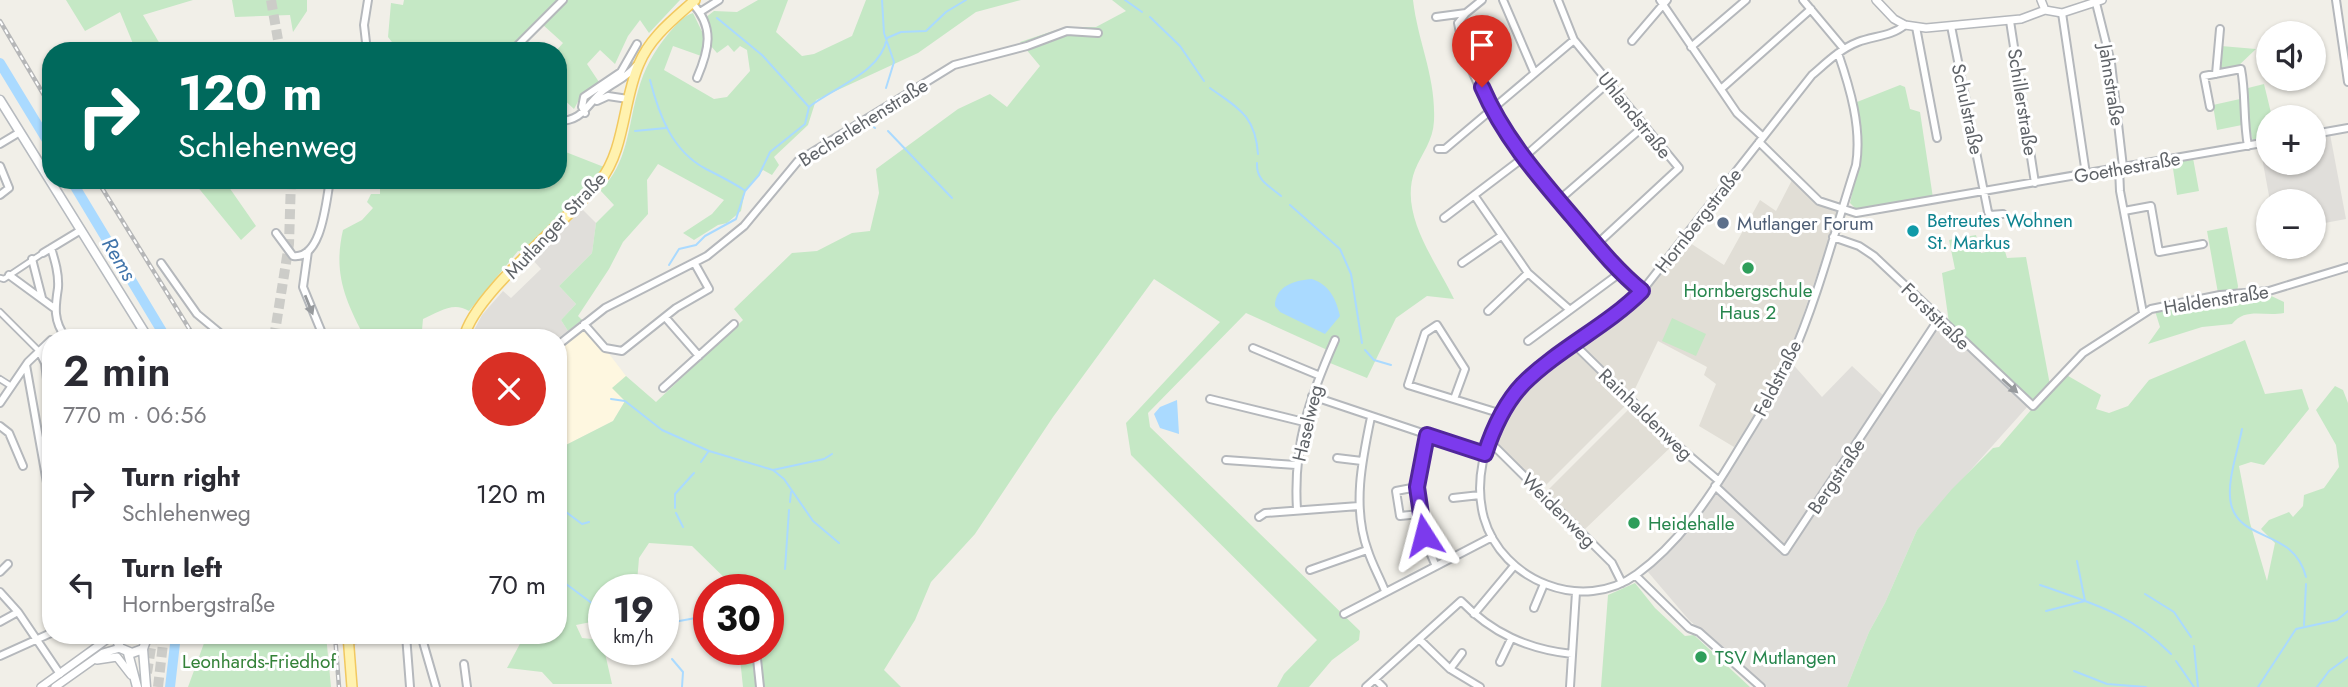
<!DOCTYPE html>
<meta charset="utf-8">
<style>
:root{--surface:#fff;--page:#f7f7f7;--text:#2b2b33;--muted:#7c7c81}
body{margin:0;font-family:Jost,sans-serif;background:var(--page);color:var(--text);height:100vh;display:flex;flex-direction:column;font-size:26px;white-space:nowrap}
*{box-sizing:border-box;margin:0}
p{font-size:23px;color:var(--muted)}
.icon{flex:none;width:38px;height:38px;fill:none;stroke:currentColor;stroke-width:2;stroke-linecap:round;stroke-linejoin:round}
.map{position:relative;flex:1;overflow:hidden}
.details{position:absolute;left:42px;top:329px;width:525px;height:315px;display:flex;flex-direction:column;background:var(--surface);border-radius:28px;box-shadow:0 2px 5px #0004}
.details>*{flex:none}
.banner{position:absolute;left:42px;top:42px;width:525px;height:147px;border-radius:28px;box-shadow:0 2px 5px #0004;background:#00695c;color:#fff;overflow:hidden}
.controls{position:absolute;left:2256px;top:21px;display:grid;gap:14px}
.controls a{display:grid;place-items:center;width:70px;height:70px;border-radius:50%;background:var(--surface);box-shadow:0 2px 5px #0004;font-size:35px}
.speed{position:absolute;left:588px;top:574px;display:flex;gap:14px;font-size:35px;font-weight:700;text-align:center}
.speed>*{display:grid;place-content:center;width:91px;height:91px;border-radius:50%;background:var(--surface);box-shadow:0 2px 5px #0004;line-height:1}
.speed small{font-size:18px;font-weight:400}
.speed .limit{border:10px solid #d22;background:#fff;color:#111}
.pin{position:absolute;display:grid;place-items:center;width:60px;height:60px;color:#fff;margin:-72px -30px;border-radius:50% 50% 50% 0;rotate:-45deg;box-shadow:0 0 7px #0007}
.pin .icon{rotate:45deg}
.me{position:absolute;width:77px;margin:-38px;rotate:351deg;stroke-linejoin:round;filter:drop-shadow(0 0 5px #0008)}
.turn{display:flex;align-items:center;gap:24px;height:147px;padding:0 21px;font-size:32px}
.turn .icon{width:91px;height:91px;stroke-width:2.5}
.turn b{display:block;font-size:49px;line-height:60px}
.round{display:grid;place-items:center;flex:none;width:74px;height:74px;border-radius:37px;background:var(--page)}
.head{display:flex;align-items:center;justify-content:space-between;height:119px;padding:0 21px}
h1{font-size:42px;font-weight:600;line-height:52px}
ul{padding:0;list-style:none}
li{display:flex;align-items:center;gap:21px;height:91px;padding:0 21px}
li div{flex:1}
li b{display:block;font-size:26px}
li em{font-style:normal}
.map>svg:first-child{display:block}
</style>
<div class="map">
<svg width="2348" height="687" viewBox="0 0 2348 687">
<rect width="100%" height="100%" fill="#f1efe8"/>
<path fill="#fef7e0" d="M587 325 626 376 613 388 625 401 613 421 558 449V348Z"/>
<path fill="#e0deda" d="M2330 134 2346 219 2314 225V201H2270L2260 147 2268 145V163H2314V137Z
M580 207 596 223 592 253 559 286 576 304 561 320 568 331 558 338H470L482 315 503 291 511 298 541 269 531 258Z
M1939 325 2028 406 1917 530 1885 603 1869 632 1847 687H1767L1689 620 1648 572 1719 481 1790 361 1822 397 1852 366 1885 397Z"/>
<path fill="#e1ded6" d="M1792 180 1818 203 1838 213 1797 333 1764 401 1734 447 1699 426 1716 384 1704 375 1707 367 1658 341 1632 395 1581 346 1642 297 1687 241 1724 265 1760 200 1776 211Z
M1576 349 1629 402 1542 489 1493 441 1525 388Z
M1632 406 1673 445 1584 530 1545 493Z"/>
<path fill="#c5e8c5" d="M66 0H193L143 15 164 51H136L120 12 85 31Z
M232 0H307V11L293 32 290 15 235 17Z
M404 0H561L510 51H399L388 37 391 3 403 5Z
M566 0H680L649 33 640 20 628 36 615 64 600 50 587 64 599 82 582 94 574 109 558 94 556 51 563 43 542 24Z
M758 0H788L776 32 802 56 814 54 852 36 866 0H1021L976 12 918 53 816 100 808 125 774 157 779 165 772 175 763 170 745 191 741 211 727 223 718 225 694 240 683 233 712 214 724 200 658 164 647 180 648 214 623 242 609 269 578 316 582 320 568 331 561 320 576 304 559 286 592 253 596 223 614 205 600 190C628 165 628 125 638 91 644 69 654 51 669 33 675 26 684 15 693 13L707 42 704 57 673 46 664 70 714 99 727 97 750 71 747 50 740 46 734 52 728 45 717 53 710 45 705 18 714 11 737 12Z
M1112 0H1413C1418 43 1436 76 1434 121 1433 141 1422 153 1415 170 1398 214 1436 261 1454 299L1427 296 1396 318 1367 378 1330 363 1334 353 1246 313 1148 413 1150 427 1360 631 1359 640 1332 660 1309 687H1277L1284 674 1317 640 1131 455 1126 423 1220 322 1154 279 1053 417 975 534 931 582 915 620 884 670 901 687H743L739 649H768V590H737L692 546 649 543 639 558 637 582 624 590H604V608L596 621 576 625 582 638 602 640 612 684H553L542 672 507 668 523 638 512 637 501 642 493 639 495 635H558V542L564 530 558 523V449L613 421 625 401 612 388 626 376 656 402 743 320 734 309 792 253 817 251 852 233 870 231 879 193 876 169 958 109 990 94 1007 107 1040 66 1020 42 1065 27H1096L1126 11Z
M2221 46 2256 49 2236 68 2220 70Z
M2264 84 2272 117H2268V139L2253 142 2246 112 2248 88Z
M1900 85 1905 87 1910 109 1920 112 1933 198 1856 209 1850 203 1862 150 1857 102Z
M2240 99 2242 125 2217 130 2213 105Z
M558 149 604 167 592 187 527 252 518 251 469 311C453 301 439 312 423 319L422 330 408 338H365C345 300 333 273 343 230L362 220 373 208 367 202 371 194H380V186L366 180H558Z
M2193 158 2199 191 2177 195 2172 162Z
M192 180H224L256 226 241 240Z
M2227 227 2238 286 2237 292 2218 293 2207 231Z
M1976 235 1981 253 2004 248 2007 258 2026 257 2050 385 2035 400 2029 399 1949 323 1942 273 1955 269 1949 240Z
M2265 293 2284 302V313C2264 317 2246 307 2232 324L2202 327 2148 344 2160 327 2155 311 2218 298Z
M1672 318 1706 334 1696 356 1662 341Z
M2245 340 2265 394 2302 389 2309 409 2264 465 2251 462 2239 466 2250 523 2267 581 2275 543 2261 529 2269 520 2289 512 2293 517 2303 506 2304 495 2324 488 2339 467 2336 445 2316 410 2335 386 2343 390 2348 403V687H1847L1869 632 1885 603 1917 530 1952 489 1993 448 1999 447 2063 373 2101 395 2096 409 2109 413 2128 406 2149 380Z
M1635 583 1655 608 1685 636 1694 635 1750 687H1601L1608 595Z
M207 635H326L331 687H188Z"/>
<path fill="#aadaff" d="M1312 279C1329 285 1336 298 1340 316L1325 334 1280 312 1275 306C1275 286 1295 280 1312 279Z
M1177 400 1179 434 1160 428 1154 414 1160 407Z
M171 635H181L175 687H165Z"/>
<g fill="none" stroke-linecap="round" stroke-linejoin="round">
<path stroke="#aadaff" stroke-width="2" d="M882 0 884 33 894 62 886 88
M1125 0 1142 12
M1150 17 1180 46 1204 81
M717 18 762 55 809 107
M650 80C659 115 672 151 706 169 720 176 732 182 744 190
M1210 88C1239 109 1255 115 1258 154
M867 123 875 128
M635 131 666 128
M888 131 952 198
M1257 163C1256 181 1270 186 1281 196
M1290 205 1340 249 1351 274 1362 343
M669 265 679 249 696 245 705 236 736 219 745 191 759 175 770 152 805 124 809 107C834 87 881 73 887 38L901 32 926 31 946 12 966 0
M1365 350 1374 360 1391 365
M611 399 625 401 662 430 709 451 773 470 784 479 813 521 839 543
M2242 429C2238 451 2226 482 2231 504 2240 543 2294 528 2306 577
M701 462 708 452
M773 470 824 459 832 454
M790 502 791 492
M558 506 582 524 589 522
M675 508V494L694 473
M676 513 683 527
M785 569 789 510
M558 578 597 607
M2040 585C2091 603 2132 614 2171 654
M2145 594 2174 612 2191 637
M2046 611 2085 601 2077 561
M603 612 604 613
M663 624 701 617
M2304 625 2306 584
M2194 646 2198 687
M661 649 663 651
M672 659 683 672 682 687
M2176 661 2194 687
M2074 671 2107 684 2146 687
M2258 687 2296 629 2337 620 2348 611
M2317 687 2329 671 2348 657"/>
<path stroke="#aadaff" stroke-width="10" d="M0 63 51 147
M71 180 166 338"/>
<path stroke="#ccccc8" stroke-width="10" stroke-dasharray="10 5" stroke-linecap="butt" d="M271 0 280 51
M274 338 289 244 291 180
M147 673 153 635
M158 687 164 635"/>
<defs>
<path id="pedestrian" d="M0 278 4 279 43 253
M0 312 39 351
M0 379 11 386"/>
<path id="minor" d="M1503 0 1534 72
M1558 0 1574 40 1679 168 1596 245
M1660 0 1737 113 1763 137
M1803 0 1844 49
M2336 0 2348 82
M692 3C715 27 709 50 697 78
M2096 3 2111 63 2123 167
M700 12 719 0
M1466 13 1458 23C1470 97 1526 161 1572 216 1594 243 1615 269 1642 291
M2062 13 2086 174
M1436 17 1466 13 1482 0
M2010 21 2035 183
M1951 26 1988 212 1990 215 2003 214
M1916 27 1937 138
M1632 41 1667 0
M1691 47 1746 0
M367 51 364 25 368 0
M512 51 563 0
M1838 53C1850 88 1862 128 1856 165 1835 230 1818 298 1790 361 1774 394 1753 425 1734 457 1708 500 1678 544 1637 574 1583 614 1502 581 1484 518 1474 482 1484 442 1503 412 1536 359 1599 334 1642 291L1812 75C1826 63 1840 49 1858 42 1874 36 1892 36 1905 25
M2216 74 2220 29
M1721 89 1811 9
M597 101 608 96 628 99
M2210 107 2204 76 2241 69C2246 94 2243 120 2248 146
M585 113 582 107 584 97 621 72 637 44
M558 121C584 121 586 104 604 90 616 81 626 78 636 66
M2314 134 2348 128
M1759 142 1819 201 1856 213 2268 142
M0 144 20 132
M1438 149H1445L1574 40
M0 166 9 188 0 195
M2119 168 2120 191 2143 313
M1474 195 1528 273 1570 310
M1559 200 1644 126
M2124 211 2151 206 2159 252 2203 244
M1444 218 1523 158 1609 82
M276 233 293 256C322 260 326 201 330 180
M1833 237 1859 246 1874 256 2033 406 2083 353 2151 309 2220 295 2269 291 2348 267
M51 248C55 261 59 274 58 288 55 307 53 321 66 338
M308 251 303 287 324 338
M43 253 81 230
M32 259 42 298
M161 263 197 314 226 338
M1462 263 1501 236
M9 275 54 308
M1488 311 1528 273
M665 317 699 356
M584 324 605 348 622 351 676 308 709 289 695 264
M1528 341 1620 273
M558 345 605 308 707 256 744 226 798 161 954 65 1027 46 1067 31 1098 33
M1575 345 1678 446 1719 481
M1253 348 1318 375
M39 351 45 363 51 412
M26 365 51 505
M663 388 734 324
M1312 396 1485 454
M1210 399 1304 422
M1454 399 1465 369 1437 325 1425 333 1408 385 1502 414
M0 403 28 362 51 340
M1371 417C1362 460 1352 508 1368 551 1372 564 1380 578 1385 591
M0 426 9 433 23 466
M1427 435C1414 479 1415 523 1435 564
M1489 441 1612 563 1622 583
M1337 458 1362 461
M1226 460 1296 465
M1715 486 1785 551 1938 320
M1417 487 1396 491 1400 516 1420 514
M1453 498 1480 495
M1297 510C1293 444 1309 399 1335 340
M1259 517 1265 513 1359 506
M1310 570 1367 550
M0 572 8 564
M1636 576 1689 628 1699 632 1761 687
M0 592 18 612 60 674
M1534 608 1544 584
M1344 614 1492 537
M1474 614 1514 566
M0 622 18 612
M406 635 410 687
M421 635 436 687
M1419 639 1450 669 1480 687
M348 640 357 639V635
M756 649 760 687
M0 656 51 633
M1500 662 1511 639
M464 664 467 687
M1450 669 1462 653
M1375 679 1383 687
M1366 687 1461 601C1492 633 1527 649 1572 654
M1570 687 1576 592"/>
<path id="tertiary" d="M1876 0 1894 19 1905 25 1926 28 2021 19 2045 10 2062 13 2102 0
M2041 0 2045 10
M97 660 117 657 131 675
M41 687 113 635
M55 687 103 653 120 648"/>
<path id="secondary" d="M0 100 148 338
M115 635 120 648 132 653 143 649 148 635
M143 649 146 687
M128 653 137 687"/>
<path id="primary" d="M464 338C473 294 568 221 600 181 625 150 623 100 639 64 650 37 674 19 695 0
M348 635 352 687"/>
</defs>
<use href="#pedestrian" stroke="#b5b8bc" stroke-width="8"/>
<use href="#minor" stroke="#b5b8bc" stroke-width="10"/>
<use href="#tertiary" stroke="#b5b8bc" stroke-width="10"/>
<use href="#secondary" stroke="#b6babf" stroke-width="11"/>
<use href="#primary" stroke="#f2c960" stroke-width="12"/>
<use href="#pedestrian" stroke="#fff" stroke-width="4.5"/>
<use href="#minor" stroke="#fff" stroke-width="6"/>
<use href="#tertiary" stroke="#fff" stroke-width="7"/>
<use href="#secondary" stroke="#fff" stroke-width="8"/>
<use href="#primary" stroke="#fff2af" stroke-width="9"/>
<defs>
<path id="rail" d="M0 21 51 107
M97 180 195 338
M335 635 339 687"/>
</defs>
<use href="#rail" stroke="#b6b7b8" stroke-width="4.5"/>
<use href="#rail" stroke="#fff" stroke-width="2" stroke-dasharray="5" stroke-linecap="butt"/>
</g>
<defs><path id="oneway-solid" d="M-6-.8H1V-3.2L6.5 0L1 3.2V.8H-6Z" transform="scale(1.75)"/></defs>
<g fill="#979a9d">
<use href="#oneway-solid" transform="translate(309 305) rotate(68)"/>
<use href="#oneway-solid" transform="translate(2010 386) rotate(42)"/>
</g>
<g fill="none" stroke-linecap="round" stroke-linejoin="round">
<defs>
<path id="route" d="M1424 535 1417 487 1427 435 1485 454C1493 429 1505 403 1523 384 1559 348 1606 327 1642 291 1615 269 1594 242 1572 216 1537 175 1503 136 1482 87"/>
</defs>
<use href="#route" stroke="#51269a" stroke-width="18"/>
<use href="#route" stroke="#7c3aed" stroke-width="12"/>
</g>
<circle fill="#5c6f8a" stroke="#fff" stroke-width="2.5" cx="1723" cy="223" r="7"/>
<circle fill="#0f9aa8" stroke="#fff" stroke-width="2.5" cx="1913" cy="231" r="7"/>
<g fill="#2e9e5b" stroke="#fff" stroke-width="2.5">
<circle cx="1748" cy="268" r="7"/>
<circle cx="1634" cy="523" r="7"/>
<circle cx="1701" cy="657" r="7"/>
</g>
<g text-anchor="middle" stroke-width="6" stroke-linejoin="round" paint-order="stroke">
<g font-size="19" fill="#5f6368" stroke="#fff">
<text transform="translate(2112 85) rotate(81)" y="7">Jahnstraße</text>
<text transform="translate(2023 102) rotate(81)" y="7">Schillerstraße</text>
<text transform="translate(1968 109) rotate(78)" y="7">Schulstraße</text>
<text transform="translate(1635 115) rotate(51)" y="7">Uhlandstraße</text>
<text transform="translate(863 122) rotate(-32)" y="7">Becherlehenstraße</text>
<text transform="translate(2127 167) rotate(-10)" y="7">Goethestraße</text>
<text transform="translate(1698 220) rotate(-52)" y="7">Hornbergstraße</text>
<text transform="translate(555 225) rotate(-47)" y="7">Mutlanger Straße</text>
<text transform="translate(2216 299) rotate(-9)" y="7">Haldenstraße</text>
<text transform="translate(1936 316) rotate(44)" y="7">Forststraße</text>
<text transform="translate(1777 378) rotate(-63)" y="7">Feldstraße</text>
<text transform="translate(1646 414) rotate(44)" y="7">Rainhaldenweg</text>
<text transform="translate(1307 423) rotate(-77)" y="7">Haselweg</text>
<text transform="translate(1836 476) rotate(-56)" y="7">Bergstraße</text>
<text transform="translate(1559 510) rotate(45)" y="7">Weidenweg</text>
</g>
<g font-size="19" fill="#0d838f" stroke="#fff" text-anchor="start">
<text x="1927" y="227">Betreutes Wohnen<tspan x="1927" dy="22">St. Markus</tspan></text>
</g>
<g font-size="19" fill="#4e5e75" stroke="#fff" text-anchor="start">
<text x="1737" y="230">Mutlanger Forum</text>
</g>
<g font-size="19" fill="#27864d" stroke="#fff" text-anchor="start">
<text x="1748" y="297" text-anchor="middle">Hornbergschule<tspan x="1748" dy="22">Haus 2</tspan></text>
<text x="1648" y="530">Heidehalle</text>
<text x="1715" y="664">TSV Mutlangen</text>
</g>
<g font-size="19" fill="#348238" stroke="#fff">
<text x="259" y="668">Leonhards-Friedhof</text>
</g>
<g font-size="21" font-style="italic" fill="#4174aa" stroke="#fff">
<text transform="translate(119 259) rotate(59)" y="7">Rems</text>
</g>
</g>
</svg>
<div class="controls">
<a><svg class="icon" aria-label="sound" viewBox="0 0 24 24"><path d="M4 9h4l5-4v14l-5-4H4zM17 9q2 3 0 6"/></svg></a>
<a>+</a>
<a>−</a>
</div>
<div class="speed"><div>19<small>km/h</small></div><div class="limit">30</div></div>
<div class="pin" style="left:1482px;top:87px;background:#d93025"><svg class="icon" aria-label="arrive" viewBox="0 0 24 24"><path d="M6 21V4h12l-3 4 3 4H6"/></svg></div>
<svg class="me" style="left:1424px;top:535px" viewBox="-20 -20 40 40"><path d="M0-17L14 15 0 8-14 15z" fill="#7c3aed" stroke="#fff" stroke-width="4"/></svg>
<div class="banner">
<div class="turn"><svg class="icon" aria-label="right" viewBox="0 0 24 24"><path d="M7 20v-9h11M14 6l5 5-5 5"/></svg><div><b>120 m</b>Schlehenweg</div></div>
</div>
<section class="details">
<div class="head"><div><h1>2 min</h1><p>770 m · 06:56</p></div><a class="round" style="background:#d93025;color:#fff"><svg class="icon" aria-label="close" viewBox="0 0 24 24"><path d="M6 6l12 12M18 6L6 18"/></svg></a></div>
<ul>
<li><svg class="icon" aria-label="right" viewBox="0 0 24 24"><path d="M7 20v-9h11M14 6l5 5-5 5"/></svg><div><b>Turn right</b><p>Schlehenweg</p></div><em>120 m</em></li>
<li><svg class="icon" aria-label="left" viewBox="0 0 24 24"><path d="M17 20v-9H6M10 6l-5 5 5 5"/></svg><div><b>Turn left</b><p>Hornbergstraße</p></div><em>70 m</em></li>
</ul>
</section>
</div>
